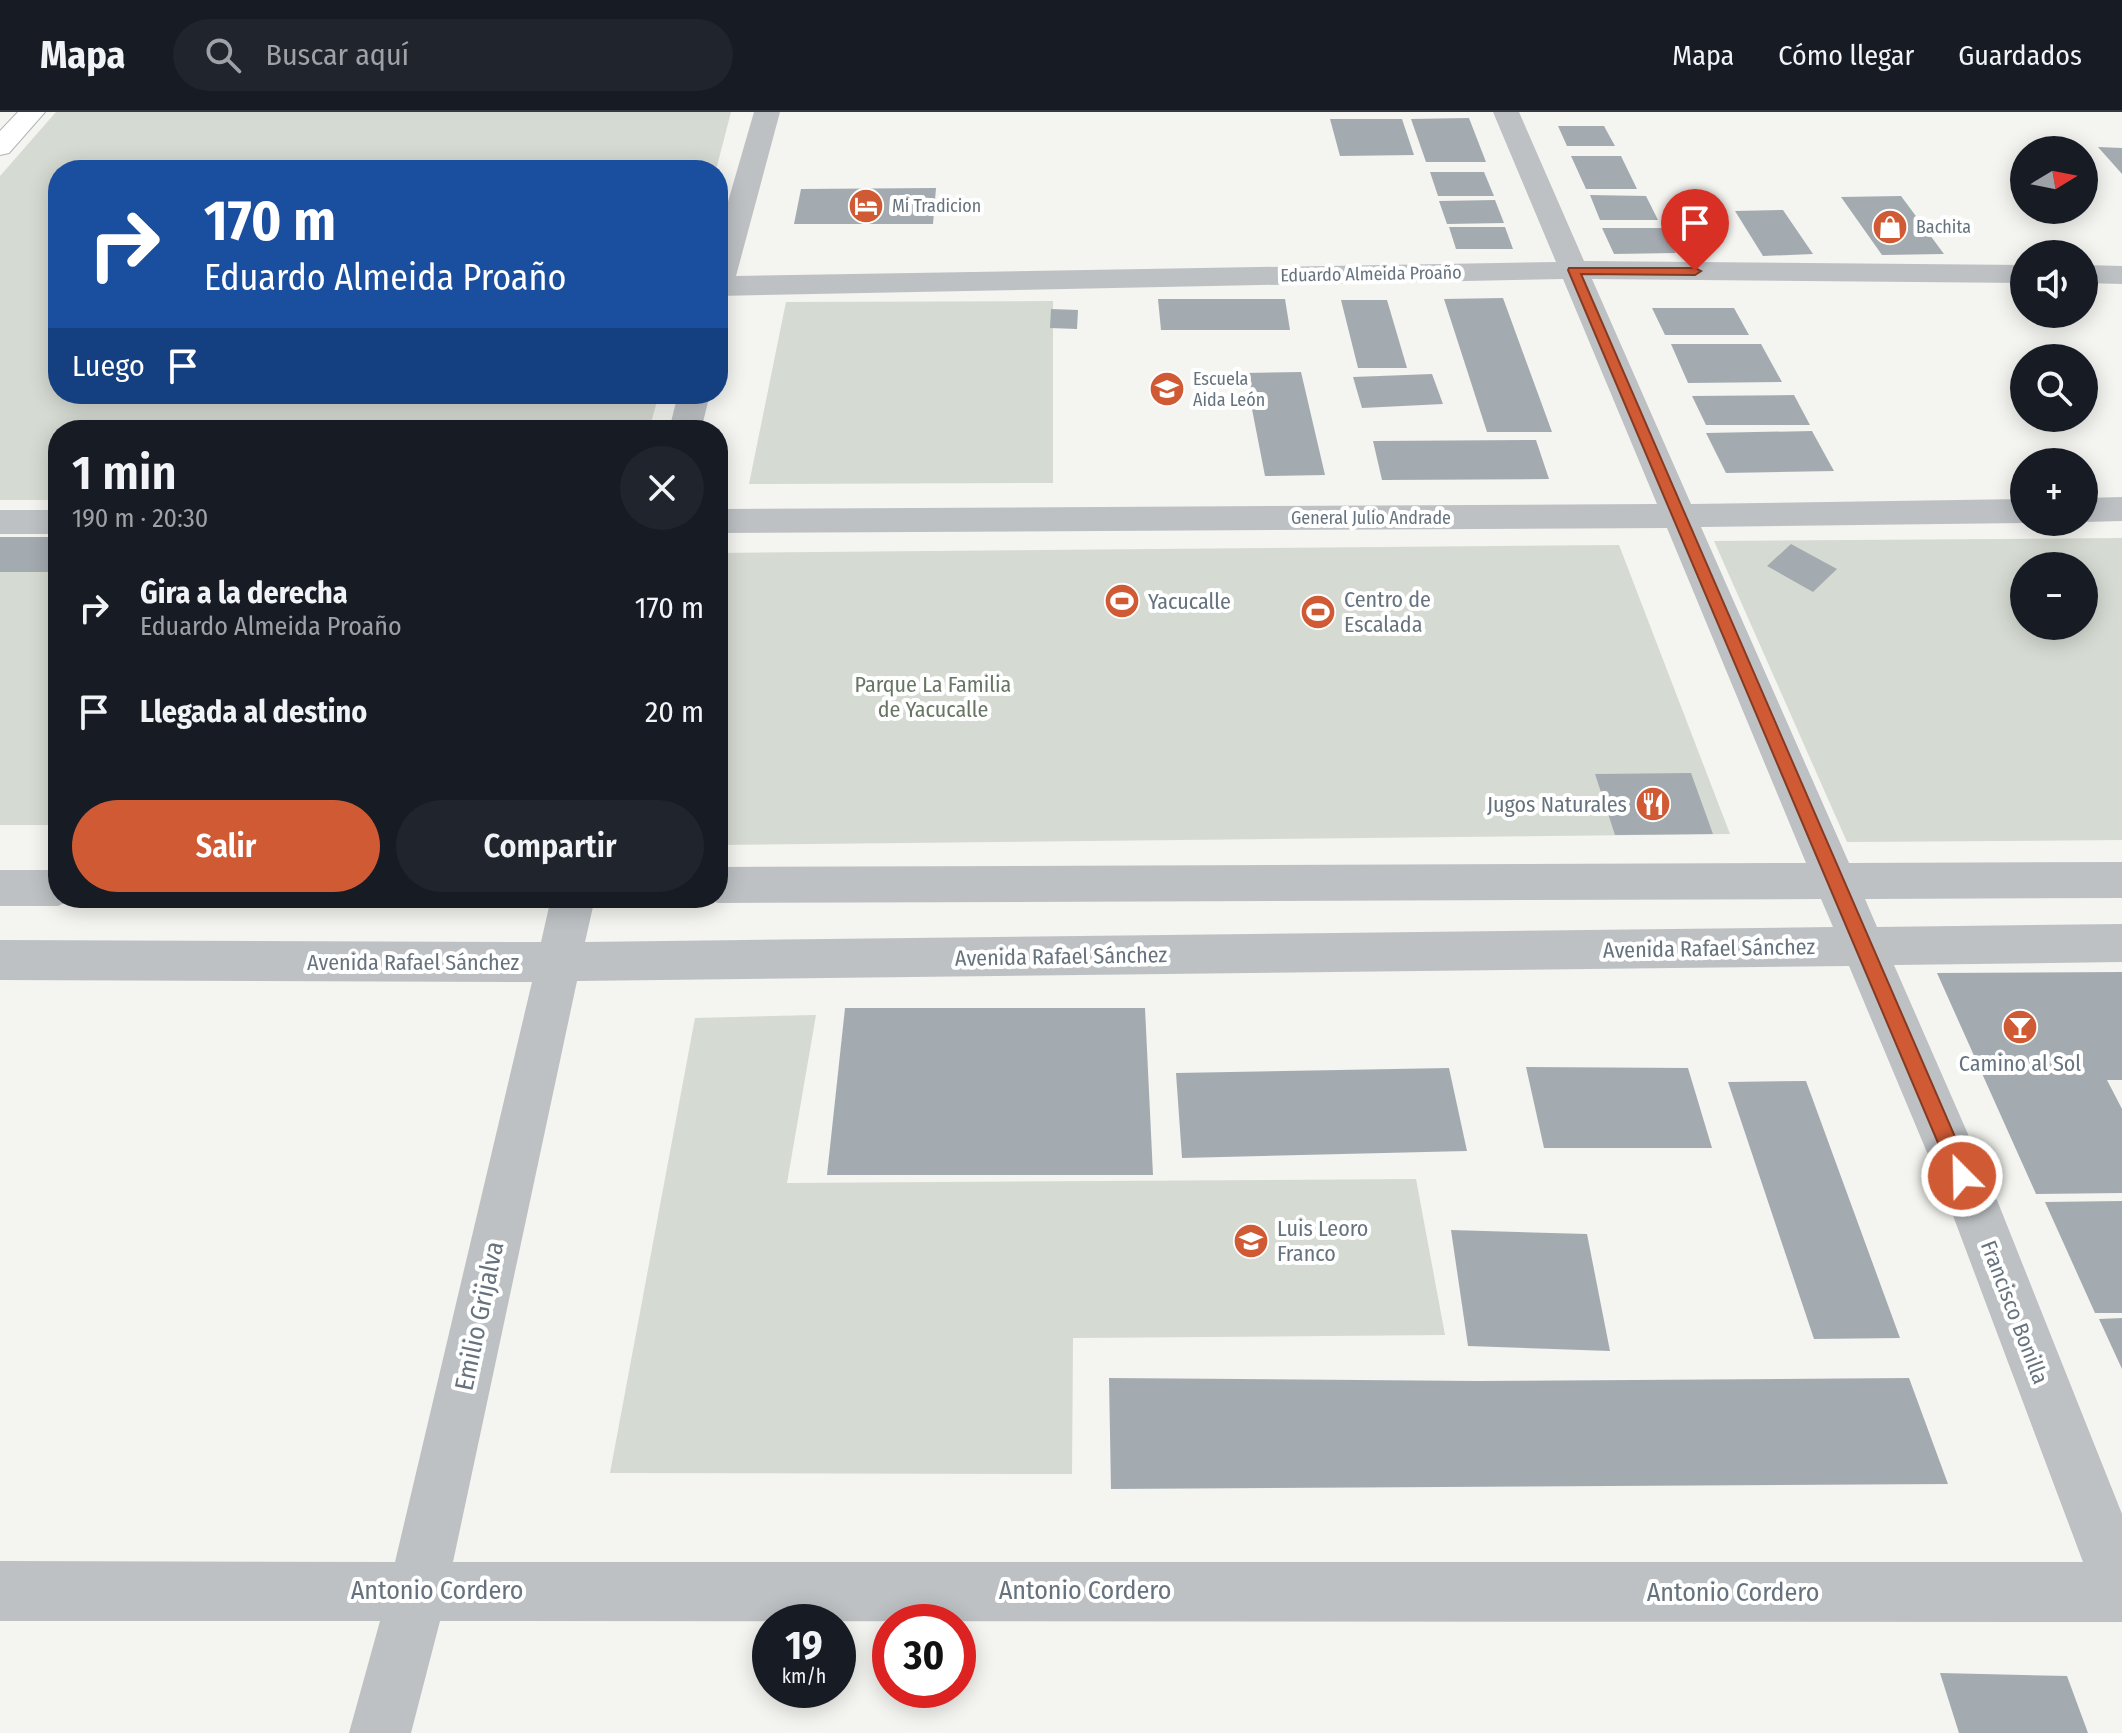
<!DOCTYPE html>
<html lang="es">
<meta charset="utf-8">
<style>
:root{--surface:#171b24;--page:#20242c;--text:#f1f3f6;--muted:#9ea1a6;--line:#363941;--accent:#d05a34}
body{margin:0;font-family:"Fira Sans Condensed",sans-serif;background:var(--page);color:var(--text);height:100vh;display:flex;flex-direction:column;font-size:30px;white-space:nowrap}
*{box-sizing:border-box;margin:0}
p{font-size:26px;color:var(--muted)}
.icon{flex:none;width:44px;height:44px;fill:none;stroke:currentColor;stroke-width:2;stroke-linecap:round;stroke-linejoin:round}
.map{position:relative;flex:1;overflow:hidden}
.panel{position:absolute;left:48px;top:308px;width:680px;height:488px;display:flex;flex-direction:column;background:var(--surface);border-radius:32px;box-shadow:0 4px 20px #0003}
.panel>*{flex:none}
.hud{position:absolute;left:48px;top:48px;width:680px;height:244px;border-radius:32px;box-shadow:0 4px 20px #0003;background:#1a4fa0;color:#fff;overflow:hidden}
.needle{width:52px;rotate:80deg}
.controls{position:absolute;left:2010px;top:24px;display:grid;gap:16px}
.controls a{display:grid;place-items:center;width:88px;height:88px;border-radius:50%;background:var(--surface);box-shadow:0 4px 20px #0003;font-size:40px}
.speed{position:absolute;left:752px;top:1492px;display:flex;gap:16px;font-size:40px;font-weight:700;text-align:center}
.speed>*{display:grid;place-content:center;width:104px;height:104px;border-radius:50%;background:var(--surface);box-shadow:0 4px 20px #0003;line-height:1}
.speed small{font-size:20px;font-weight:400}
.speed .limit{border:12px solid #d22;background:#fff;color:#111}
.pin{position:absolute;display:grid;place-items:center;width:68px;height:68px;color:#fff;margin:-82px -34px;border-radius:50% 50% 50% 0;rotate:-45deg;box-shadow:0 0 8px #0007}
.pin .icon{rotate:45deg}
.me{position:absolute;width:88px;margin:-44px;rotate:337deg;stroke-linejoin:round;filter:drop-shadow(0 0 6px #0008)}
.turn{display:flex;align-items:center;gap:28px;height:168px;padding:0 24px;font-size:36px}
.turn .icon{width:104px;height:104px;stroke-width:2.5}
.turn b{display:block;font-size:56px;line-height:68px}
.then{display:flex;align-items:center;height:76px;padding:0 24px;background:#0003;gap:16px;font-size:30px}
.round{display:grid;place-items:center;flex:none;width:84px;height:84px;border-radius:42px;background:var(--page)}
.overview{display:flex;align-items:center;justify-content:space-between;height:136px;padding:0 24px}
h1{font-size:48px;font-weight:600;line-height:60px}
.action{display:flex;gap:16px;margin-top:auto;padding:16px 24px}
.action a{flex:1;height:92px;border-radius:48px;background:var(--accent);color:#fff;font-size:32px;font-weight:600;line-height:92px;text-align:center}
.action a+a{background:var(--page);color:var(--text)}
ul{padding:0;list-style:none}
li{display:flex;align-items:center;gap:24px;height:104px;padding:0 24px}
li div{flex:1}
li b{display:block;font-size:30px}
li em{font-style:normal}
header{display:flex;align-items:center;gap:48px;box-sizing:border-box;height:112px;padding:0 40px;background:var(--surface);border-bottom:2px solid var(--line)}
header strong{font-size:38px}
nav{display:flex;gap:44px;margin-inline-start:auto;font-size:28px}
.search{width:560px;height:72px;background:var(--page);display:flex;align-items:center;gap:20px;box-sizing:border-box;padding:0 28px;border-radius:44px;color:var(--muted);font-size:30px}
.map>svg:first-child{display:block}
</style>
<header>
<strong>Mapa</strong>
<div class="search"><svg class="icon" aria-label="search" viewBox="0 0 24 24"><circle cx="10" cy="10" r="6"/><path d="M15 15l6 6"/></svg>Buscar aquí</div>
<nav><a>Mapa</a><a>Cómo llegar</a><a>Guardados</a></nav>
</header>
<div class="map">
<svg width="2122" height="1621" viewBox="0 0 2122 1621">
<rect width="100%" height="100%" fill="#f4f4f0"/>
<path fill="#d5dad2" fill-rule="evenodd" d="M56 0H731L716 58H58V282H659L649 318H58V388H0V64Z
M1053 189V371L749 372 786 190Z
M0 425H58V713H0Z
M2122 426V728L1847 730 1714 429ZM2024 454H2084V514H2024Z
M1619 433 1730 722 718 733V441Z
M816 903 787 1071 1416 1067 1445 1223 1073 1226 1072 1362 610 1361 695 906Z"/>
<path fill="#a4abb0" d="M1469 6 1486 50H1426L1411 7Z
M1330 7H1402L1414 43 1340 44Z
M1558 14H1604L1615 34H1567Z
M2098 35 2122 36V62Z
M1571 44H1621L1637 77H1586Z
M1430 60H1484L1494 84H1438Z
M936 76 933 112H794L801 77Z
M1590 83 1646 84 1658 108H1600Z
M1901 84 1944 142 1882 143 1841 85Z
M1495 88 1504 111 1447 112 1439 89Z
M1783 98 1813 142 1763 144 1735 99Z
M1449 115H1505L1513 137H1456Z
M1602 116H1663L1676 141 1614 142Z
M1503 186 1552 320H1487L1444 187Z
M1158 187H1285L1290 218H1161Z
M1341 188H1387L1407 256H1358Z
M1652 196H1734L1749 223H1665Z
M1051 197 1078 198 1077 217 1050 216Z
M1671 232H1761L1782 270 1688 271Z
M1301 260 1325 363 1265 364 1245 261Z
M1432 262 1443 292 1362 296 1353 265Z
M1794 283 1810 313H1706L1692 284Z
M1812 319 1834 359 1726 361 1706 321Z
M1536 328 1549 367 1382 368 1373 329Z
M0 425H58V460H0Z
M1791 432 1837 457 1813 480 1767 454Z
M1691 661 1713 722 1615 723 1595 662Z
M2122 860V968H2107L2122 997V1081L2036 1082 1937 861Z
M845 896H1145L1153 1063H827Z
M1526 955 1688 956 1712 1036H1544Z
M1449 956 1467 1039 1182 1046 1176 961Z
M1806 969 1900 1226 1814 1227 1728 970Z
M2122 1089V1201H2095L2045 1090Z
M1451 1118 1587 1122 1610 1239 1468 1234Z
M2122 1206V1257L2099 1207Z
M1109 1266 1477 1269 1909 1266 1948 1372 1111 1377Z
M1940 1561 2067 1564 2088 1621H1959Z"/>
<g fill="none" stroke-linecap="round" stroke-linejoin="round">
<defs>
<path id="major" d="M18 0H45L9 41 0 43V19Z"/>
</defs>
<use href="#major" stroke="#b1b5b8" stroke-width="2"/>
<path fill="#bdc1c4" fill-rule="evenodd" d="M754 0H780L736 164 1556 150 1493 0H1519L1584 149 2024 153V171L1592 167 1691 392 2024 387V411L1701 415 1849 751 2122 750V786L1865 787 1877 815 2122 812V850L1894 853 1999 1093 2122 1402V1510L440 1509 411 1621H349L380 1509H0V1449L395 1450 532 870 0 868V828L541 830 551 786H595L585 830 1833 815 1821 787 718 791 703 786H718V755L1806 751 1667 416 718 421V397L1657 392 1563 167 718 184V124ZM1849 854 1949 1093 2083 1450H453L577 869Z
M2084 153 2122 154V172L2084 171Z
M678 282H710L701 318H669Z
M2122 385V409L2084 410V386Z
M0 398H58V422H0Z
M0 758H58V786H75L58 794H0Z"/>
<use href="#major" fill="#fff" fill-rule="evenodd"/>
</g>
<path fill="#d05a34" stroke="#873a22" stroke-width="2" d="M1569 156H1695L1701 159 1695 163 1581 162 1972 1064 1969 1071 1962 1074 1955 1071 1568 158Z"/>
<defs>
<symbol id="hotel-disc" viewBox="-11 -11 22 22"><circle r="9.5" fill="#d05a34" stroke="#fff"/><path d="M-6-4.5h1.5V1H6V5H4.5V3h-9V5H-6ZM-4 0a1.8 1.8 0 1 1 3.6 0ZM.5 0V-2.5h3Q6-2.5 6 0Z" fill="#fff"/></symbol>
<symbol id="shop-disc" viewBox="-11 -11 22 22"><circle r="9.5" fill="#d05a34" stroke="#fff"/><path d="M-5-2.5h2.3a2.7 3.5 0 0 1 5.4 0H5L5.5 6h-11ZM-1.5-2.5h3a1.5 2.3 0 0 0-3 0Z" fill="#fff"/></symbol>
<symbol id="school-disc" viewBox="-11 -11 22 22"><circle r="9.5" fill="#d05a34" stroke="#fff"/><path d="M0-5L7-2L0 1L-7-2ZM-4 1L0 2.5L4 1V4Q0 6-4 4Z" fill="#fff"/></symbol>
<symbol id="stadium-disc" viewBox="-11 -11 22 22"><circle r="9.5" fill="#d05a34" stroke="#fff"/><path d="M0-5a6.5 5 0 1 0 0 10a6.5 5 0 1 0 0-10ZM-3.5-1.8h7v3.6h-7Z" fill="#fff"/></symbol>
<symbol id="restaurant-disc" viewBox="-11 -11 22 22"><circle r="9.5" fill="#d05a34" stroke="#fff"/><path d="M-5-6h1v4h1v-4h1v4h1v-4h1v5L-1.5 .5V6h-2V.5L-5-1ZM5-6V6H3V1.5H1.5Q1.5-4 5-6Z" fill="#fff"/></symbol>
<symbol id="bar-disc" viewBox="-11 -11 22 22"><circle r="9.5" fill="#d05a34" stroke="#fff"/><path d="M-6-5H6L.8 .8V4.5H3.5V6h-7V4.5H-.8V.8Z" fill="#fff"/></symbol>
</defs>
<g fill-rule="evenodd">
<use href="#hotel-disc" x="846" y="74" width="40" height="40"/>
<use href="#shop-disc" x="1870" y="95" width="40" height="40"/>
<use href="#school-disc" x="1147" y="257" width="40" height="40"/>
<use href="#stadium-disc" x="1102" y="469" width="40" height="40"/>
<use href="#stadium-disc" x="1298" y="480" width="40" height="40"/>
<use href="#restaurant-disc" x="1633" y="672" width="40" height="40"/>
<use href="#bar-disc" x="2000" y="895" width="40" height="40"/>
<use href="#school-disc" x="1231" y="1109" width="40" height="40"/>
</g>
<g text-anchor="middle" stroke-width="8" stroke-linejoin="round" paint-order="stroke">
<g font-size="18" fill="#66737e" stroke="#fff" text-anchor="start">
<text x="892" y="100">Mi Tradicion</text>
<text x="1916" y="121">Bachita</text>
<text x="1193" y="273">Escuela<tspan x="1193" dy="21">Aida León</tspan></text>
</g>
<g font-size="18" fill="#66737e" stroke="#fff">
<text transform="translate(1371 162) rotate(-1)" y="6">Eduardo Almeida Proaño</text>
<text x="1371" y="412">General Julio Andrade</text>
</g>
<g font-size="22" fill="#66737e" stroke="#fff" text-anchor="start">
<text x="1344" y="495">Centro de<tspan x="1344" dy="25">Escalada</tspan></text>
<text x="1148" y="497">Yacucalle</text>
<text x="1627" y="700" text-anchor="end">Jugos Naturales</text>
<text x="2020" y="959" text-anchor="middle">Camino al Sol</text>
<text x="1277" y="1124">Luis Leoro<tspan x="1277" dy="25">Franco</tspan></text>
</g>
<g font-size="22" fill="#677664" stroke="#fff">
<text x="933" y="580">Parque La Familia<tspan x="933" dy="25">de Yacucalle</tspan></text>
</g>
<g font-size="22" fill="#66737e" stroke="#fff">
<text transform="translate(1709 836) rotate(-1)" y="8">Avenida Rafael Sánchez</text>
<text transform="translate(1061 844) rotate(-1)" y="8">Avenida Rafael Sánchez</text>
<text x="413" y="858">Avenida Rafael Sánchez</text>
<text transform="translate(2015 1200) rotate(69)" y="8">Francisco Bonilla</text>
</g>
<g font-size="26" fill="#66737e" stroke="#fff">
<text transform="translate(479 1204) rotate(-78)" y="9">Emilio Grijalva</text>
<text x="437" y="1487">Antonio Cordero</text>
<text x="1085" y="1487">Antonio Cordero</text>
<text x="1733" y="1489">Antonio Cordero</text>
</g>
</g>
</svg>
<div class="controls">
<a><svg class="needle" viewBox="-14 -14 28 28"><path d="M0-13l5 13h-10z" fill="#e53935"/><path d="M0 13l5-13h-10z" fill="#9ea1a6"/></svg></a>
<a><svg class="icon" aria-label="sound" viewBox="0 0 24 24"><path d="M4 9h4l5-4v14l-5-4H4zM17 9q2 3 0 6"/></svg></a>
<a><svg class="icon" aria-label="search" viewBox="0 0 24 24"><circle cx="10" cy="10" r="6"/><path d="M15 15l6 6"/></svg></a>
<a>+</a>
<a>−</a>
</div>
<div class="speed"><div>19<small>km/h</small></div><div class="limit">30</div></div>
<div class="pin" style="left:1695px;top:159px;background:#d93025"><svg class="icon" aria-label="arrive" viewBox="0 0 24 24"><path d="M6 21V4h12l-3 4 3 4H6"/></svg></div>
<svg class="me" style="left:1962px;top:1064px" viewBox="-20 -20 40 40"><circle r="17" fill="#d05a34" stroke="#fff" stroke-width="3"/><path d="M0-11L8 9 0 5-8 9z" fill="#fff"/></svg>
<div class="hud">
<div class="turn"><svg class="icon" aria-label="right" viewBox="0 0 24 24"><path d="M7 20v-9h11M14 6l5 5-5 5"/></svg><div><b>170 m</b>Eduardo Almeida Proaño</div></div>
<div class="then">Luego<svg class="icon" aria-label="arrive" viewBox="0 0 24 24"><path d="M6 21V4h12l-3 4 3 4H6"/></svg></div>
</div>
<section class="panel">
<div class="overview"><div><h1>1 min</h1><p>190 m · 20:30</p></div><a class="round"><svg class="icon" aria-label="close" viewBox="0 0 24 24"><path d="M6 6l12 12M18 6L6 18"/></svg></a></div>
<ul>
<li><svg class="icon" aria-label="right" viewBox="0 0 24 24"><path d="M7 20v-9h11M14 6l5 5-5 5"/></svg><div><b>Gira a la derecha</b><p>Eduardo Almeida Proaño</p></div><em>170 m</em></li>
<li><svg class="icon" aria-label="arrive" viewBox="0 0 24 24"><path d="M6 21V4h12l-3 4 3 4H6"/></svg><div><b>Llegada al destino</b></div><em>20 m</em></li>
</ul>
<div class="action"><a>Salir</a><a>Compartir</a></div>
</section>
</div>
